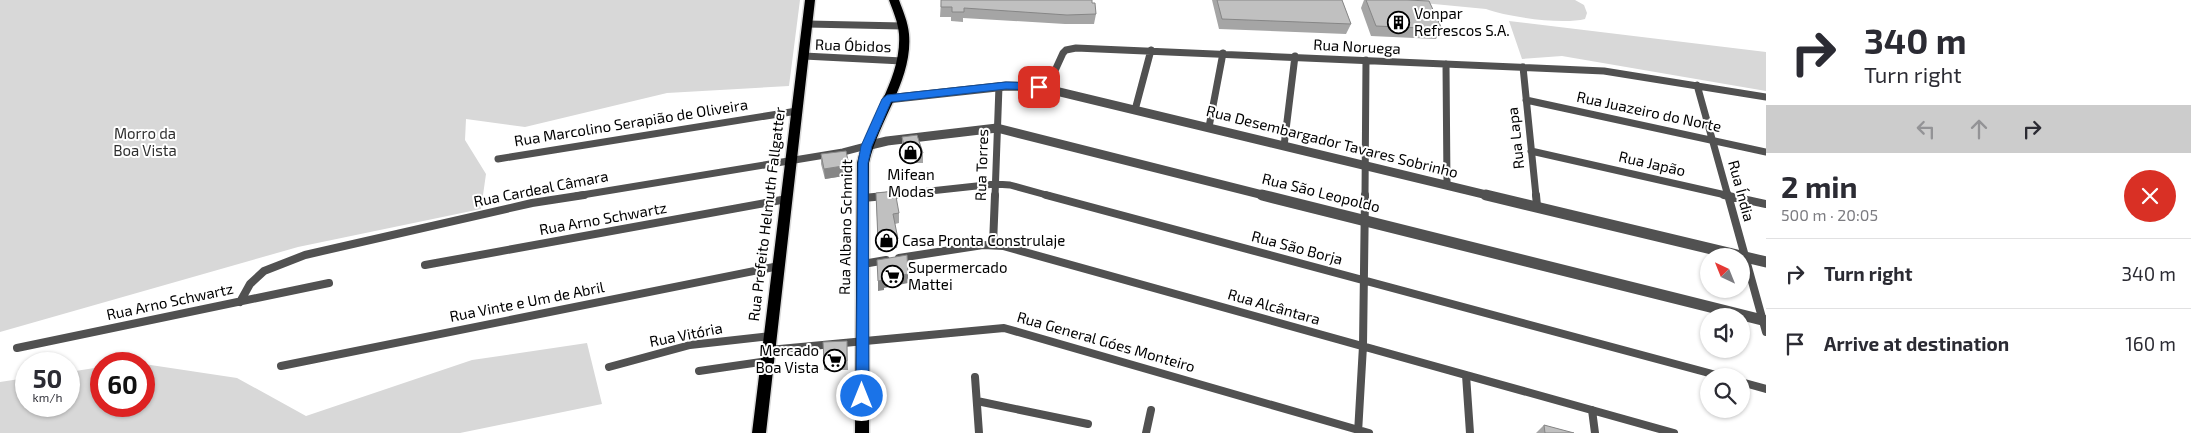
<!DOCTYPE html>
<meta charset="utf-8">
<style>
:root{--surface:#fff;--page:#f7f7f7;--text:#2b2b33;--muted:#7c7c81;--line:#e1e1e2}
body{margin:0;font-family:"Exo 2",sans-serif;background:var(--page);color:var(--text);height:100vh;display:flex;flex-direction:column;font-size:19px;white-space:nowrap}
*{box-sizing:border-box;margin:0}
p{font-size:16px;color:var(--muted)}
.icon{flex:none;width:28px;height:28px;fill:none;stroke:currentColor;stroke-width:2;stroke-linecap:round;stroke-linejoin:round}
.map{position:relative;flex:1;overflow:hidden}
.drawer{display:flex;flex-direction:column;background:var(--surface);width:425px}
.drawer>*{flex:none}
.banner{background:#fff;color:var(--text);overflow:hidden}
.needle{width:32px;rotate:317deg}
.tools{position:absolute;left:1700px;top:248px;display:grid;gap:10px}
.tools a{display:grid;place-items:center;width:50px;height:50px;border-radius:50%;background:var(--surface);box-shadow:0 1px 4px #0004;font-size:25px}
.speed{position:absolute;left:15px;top:352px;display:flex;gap:10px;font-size:25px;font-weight:700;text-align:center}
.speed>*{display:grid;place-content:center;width:65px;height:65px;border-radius:50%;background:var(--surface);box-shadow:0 1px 4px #0004;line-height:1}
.speed small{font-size:12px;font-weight:400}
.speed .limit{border:8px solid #d22;background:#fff;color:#111}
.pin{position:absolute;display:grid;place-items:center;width:42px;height:42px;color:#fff;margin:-21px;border-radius:10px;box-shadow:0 2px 8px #0006}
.me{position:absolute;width:55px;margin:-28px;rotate:0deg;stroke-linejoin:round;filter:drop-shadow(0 0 4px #0008)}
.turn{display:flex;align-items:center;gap:18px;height:105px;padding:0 15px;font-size:22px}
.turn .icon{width:65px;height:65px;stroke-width:2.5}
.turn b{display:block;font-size:35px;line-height:42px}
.lanes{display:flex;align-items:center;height:48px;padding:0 15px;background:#0003;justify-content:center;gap:25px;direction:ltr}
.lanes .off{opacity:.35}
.round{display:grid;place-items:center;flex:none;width:52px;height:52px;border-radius:26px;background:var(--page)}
.summary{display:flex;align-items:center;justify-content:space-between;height:85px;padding:0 15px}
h1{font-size:30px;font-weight:700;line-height:38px}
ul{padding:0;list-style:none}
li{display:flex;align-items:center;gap:15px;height:70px;padding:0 15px;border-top:1px solid var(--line)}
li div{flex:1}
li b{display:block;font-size:19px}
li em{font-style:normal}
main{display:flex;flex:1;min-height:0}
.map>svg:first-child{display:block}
</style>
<main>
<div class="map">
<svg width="1766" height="433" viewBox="0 0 1766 433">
<rect width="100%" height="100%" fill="#fff"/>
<path fill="#d8d8d8" d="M0 0H800L789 86 667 93 525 127 466 119 465 140 486 174 481 209 298 247 0 332Z
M1392 0H1575L1584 5 1587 13 1585 19C1562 25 1508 17 1486 9Z
M1509 21 1766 52V91L1562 56 1522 59Z
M587 343 602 404 460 433H0V382L26 378V406H69V372L101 367V406H144V364L237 378 306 416 472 360Z"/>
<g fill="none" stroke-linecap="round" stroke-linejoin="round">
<defs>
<path id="primary" d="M805 0H815L766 433H752Z
M889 0H899C903 11 908 22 909 34 913 80 879 119 869 163V433H855L857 163C867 119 902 80 899 34 898 22 893 11 889 0Z"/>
</defs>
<use href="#primary" stroke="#dbdbdb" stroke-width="3"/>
<path stroke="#515151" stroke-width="7" d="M807 24 903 26
M804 56 902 61
M1446 64 1447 185
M1523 67 1536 196
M1697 85 1728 196
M1047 88 1063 53 1066 50 1076 48 1604 71 1766 97
M1526 100 1766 152
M1135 110 1151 50
M1209 127 1223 53
M1284 146 1295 56
M1531 151 1730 196
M498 159 797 111
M576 196 843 152 866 146
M884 196 995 184 1010 185 1050 196
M995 196 999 86
M1365 196 1366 60"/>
<path stroke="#515151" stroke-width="8" d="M1046 195 1720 376
M1536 195 1537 206
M1724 195 1766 204
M1728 195 1766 332
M863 198 896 195
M993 244 995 195
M899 258 983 245 1003 246 1674 433
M863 264 886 260
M425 265 787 199
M240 302 250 284 264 271 305 255 532 203 584 195
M17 348 329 283
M769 350 1004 328 1369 433
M281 366 779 266
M609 367 690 345 771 336
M699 371 768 361
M1466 375 1470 433
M975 377 979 433
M1741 382 1766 389
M977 401 1088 424
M1592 410 1595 433
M1146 433 1151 410
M1358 433 1363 346 1365 195"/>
<path stroke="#515151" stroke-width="9" d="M887 99 1006 86 1039 87 1491 196
M866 146 887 141 997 128 1267 196"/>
<path stroke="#515151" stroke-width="11" d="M1262 195 1766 321
M1486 195 1766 262"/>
<use href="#primary" fill="#000" fill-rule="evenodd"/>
</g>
<path fill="#a5a5a5" d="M941 0 1092 3 1096 14 1094 24H1065L963 18V22L951 21V17H940Z
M1212 0H1342L1351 24 1346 34 1219 29Z
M1364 0H1407L1442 29 1436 39 1371 36 1361 8Z
M902 137 923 153V163H906L902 146Z
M821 154 849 165 850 175 825 179 821 164Z
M876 193 899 213V223L895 224 898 239 897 248 878 250Z
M847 341 848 370H824V361Z
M1544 425 1574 433H1536Z"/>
<path fill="#868686" d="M849 165 850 175 825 179 824 169Z
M908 274V283L884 288V290L878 291V281L884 278Z"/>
<path fill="#c0c0c0" stroke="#868686" d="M941 0H1092V3H1095L1096 14 1067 15 964 8V12H952V7H941Z
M1217 0H1342L1351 24 1222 19Z
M1366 0H1407L1429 1 1442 29 1376 26Z
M917 135 923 153H906L902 137Z
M846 151 849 165 824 169 821 154Z
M895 191 899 213 893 214 898 239 878 241 876 193Z
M907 255 908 274 884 278V280L878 281 877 260Z
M847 341V361H824L823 342Z
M1544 425 1574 433H1545Z"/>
<path fill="#1a73e8" stroke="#114b97" d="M1006 82 1039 83 1044 87 1039 90 1006 89 891 102 872 146 868 163 869 396 867 400 862 402 858 400 856 396 858 163 861 146 882 99 887 95Z"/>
<defs>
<symbol id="building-ring" viewBox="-11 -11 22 22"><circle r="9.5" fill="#fff" stroke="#000" stroke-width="1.5"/><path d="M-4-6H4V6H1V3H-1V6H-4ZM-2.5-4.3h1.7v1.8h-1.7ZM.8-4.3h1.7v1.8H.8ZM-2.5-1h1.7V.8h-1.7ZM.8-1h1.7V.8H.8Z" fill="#000"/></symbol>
<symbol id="shop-ring" viewBox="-11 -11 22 22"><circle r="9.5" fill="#fff" stroke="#000" stroke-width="1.5"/><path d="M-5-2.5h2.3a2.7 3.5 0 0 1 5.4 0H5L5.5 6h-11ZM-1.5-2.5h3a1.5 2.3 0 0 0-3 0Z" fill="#000"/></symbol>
<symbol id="supermarket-ring" viewBox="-11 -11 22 22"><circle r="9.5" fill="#fff" stroke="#000" stroke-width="1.5"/><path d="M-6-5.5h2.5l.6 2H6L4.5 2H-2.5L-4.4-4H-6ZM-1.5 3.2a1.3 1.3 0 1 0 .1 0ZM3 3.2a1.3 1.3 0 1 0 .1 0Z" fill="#000"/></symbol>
</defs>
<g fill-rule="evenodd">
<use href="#building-ring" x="1386" y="10" width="25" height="25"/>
<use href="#shop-ring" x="898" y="140" width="25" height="25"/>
<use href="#shop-ring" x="874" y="228" width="25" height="25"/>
<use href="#supermarket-ring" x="880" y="264" width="25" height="25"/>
<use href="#supermarket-ring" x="822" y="348" width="25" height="25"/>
</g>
<g text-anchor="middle" stroke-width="4" stroke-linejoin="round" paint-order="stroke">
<g font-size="15" fill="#000" stroke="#fff" text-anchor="start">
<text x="1414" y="19">Vonpar<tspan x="1414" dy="17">Refrescos S.A.</tspan></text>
<text x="911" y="180" text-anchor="middle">Mifean<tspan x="911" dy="17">Modas</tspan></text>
<text x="902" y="246">Casa Pronta Construlaje</text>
<text x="908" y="273">Supermercado<tspan x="908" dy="17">Mattei</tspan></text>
<text x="819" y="356" text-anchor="end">Mercado<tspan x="819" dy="17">Boa Vista</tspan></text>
</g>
<g font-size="15" fill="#000" stroke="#fff">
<text transform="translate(853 46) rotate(2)" y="5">Rua Óbidos</text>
<text transform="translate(1357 47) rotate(3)" y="5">Rua Noruega</text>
<text transform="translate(1649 112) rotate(12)" y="5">Rua Juazeiro do Norte</text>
<text transform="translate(631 123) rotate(-9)" y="5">Rua Marcolino Serapião de Oliveira</text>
<text transform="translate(1516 138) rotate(-96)" y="5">Rua Lapa</text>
<text transform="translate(1332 142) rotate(14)" y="5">Rua Desembargador Tavares Sobrinho</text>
<text transform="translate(1652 164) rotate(13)" y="5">Rua Japão</text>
<text transform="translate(982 165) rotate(-88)" y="5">Rua Torres</text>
<text transform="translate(541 189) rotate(-11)" y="5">Rua Cardeal Câmara</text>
<text transform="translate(1741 191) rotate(75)" y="5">Rua Índia</text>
<text transform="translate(1321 193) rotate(14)" y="5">Rua São Leopoldo</text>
<text transform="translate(767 214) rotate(-83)" y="5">Rua Prefeito Helmuth Fallgatter</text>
<text transform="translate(603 219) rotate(-10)" y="5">Rua Arno Schwartz</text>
<text transform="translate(846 227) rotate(-89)" y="5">Rua Albano Schmidt</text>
<text transform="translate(1297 248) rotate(15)" y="5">Rua São Borja</text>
<text transform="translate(170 302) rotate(-12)" y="5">Rua Arno Schwartz</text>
<text transform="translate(527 302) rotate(-11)" y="5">Rua Vinte e Um de Abril</text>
<text transform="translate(1274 307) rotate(16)" y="5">Rua Alcântara</text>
<text transform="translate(686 335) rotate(-11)" y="5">Rua Vitória</text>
<text transform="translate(1106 342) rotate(16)" y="5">Rua General Góes Monteiro</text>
</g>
<g font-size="15" fill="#2f2f2f" stroke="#fff">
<text x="145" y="139">Morro da<tspan x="145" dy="17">Boa Vista</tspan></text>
</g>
</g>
</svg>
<div class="tools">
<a><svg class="needle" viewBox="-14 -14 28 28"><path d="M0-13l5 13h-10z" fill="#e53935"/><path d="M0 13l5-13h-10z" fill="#7c7c81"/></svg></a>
<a><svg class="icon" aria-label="sound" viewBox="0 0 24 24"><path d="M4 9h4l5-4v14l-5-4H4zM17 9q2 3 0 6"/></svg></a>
<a><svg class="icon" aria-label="search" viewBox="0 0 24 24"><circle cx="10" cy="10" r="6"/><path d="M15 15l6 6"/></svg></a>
</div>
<div class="speed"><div>50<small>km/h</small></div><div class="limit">60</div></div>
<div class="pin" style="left:1039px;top:87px;background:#d93025"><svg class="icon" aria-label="arrive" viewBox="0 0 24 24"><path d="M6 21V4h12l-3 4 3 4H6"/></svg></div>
<svg class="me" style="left:862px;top:396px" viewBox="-20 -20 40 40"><circle r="17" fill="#1a73e8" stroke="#fff" stroke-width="3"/><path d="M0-11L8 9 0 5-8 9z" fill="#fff"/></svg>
</div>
<section class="drawer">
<div class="banner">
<div class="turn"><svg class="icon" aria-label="right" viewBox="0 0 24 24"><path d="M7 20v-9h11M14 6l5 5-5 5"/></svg><div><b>340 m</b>Turn right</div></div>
<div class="lanes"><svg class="icon off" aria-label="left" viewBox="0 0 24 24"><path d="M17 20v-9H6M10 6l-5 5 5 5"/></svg><svg class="icon off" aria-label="ahead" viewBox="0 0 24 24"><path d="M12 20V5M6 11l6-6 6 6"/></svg><svg class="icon" aria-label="right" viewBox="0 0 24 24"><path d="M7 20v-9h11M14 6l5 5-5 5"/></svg></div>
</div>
<div class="summary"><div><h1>2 min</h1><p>500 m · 20:05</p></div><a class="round" style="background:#d93025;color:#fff"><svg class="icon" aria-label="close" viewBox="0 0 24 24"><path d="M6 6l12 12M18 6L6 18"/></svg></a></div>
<ul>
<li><svg class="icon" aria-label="right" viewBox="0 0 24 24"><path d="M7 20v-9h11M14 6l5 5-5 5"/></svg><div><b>Turn right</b></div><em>340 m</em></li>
<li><svg class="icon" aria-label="arrive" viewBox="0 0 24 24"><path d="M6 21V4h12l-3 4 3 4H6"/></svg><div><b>Arrive at destination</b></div><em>160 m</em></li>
</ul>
</section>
</main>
